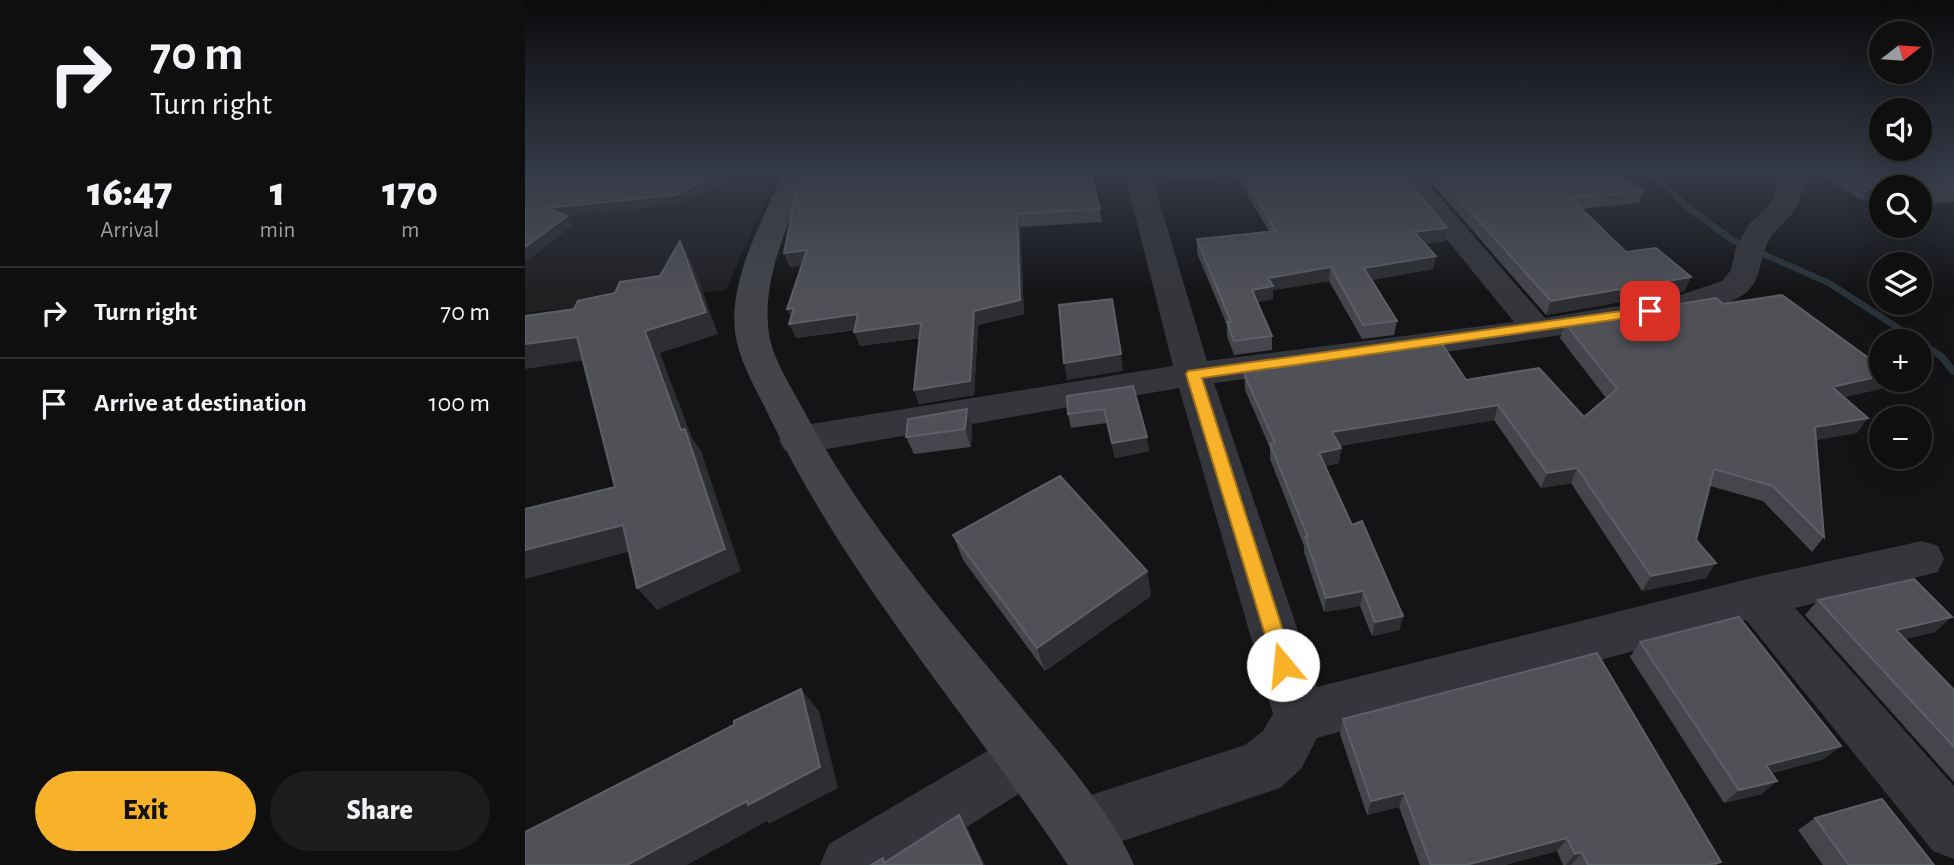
<!DOCTYPE html>
<meta charset="utf-8">
<style>
:root{--surface:#0f0f10;--page:#1d1d1e;--text:#f1f3f6;--muted:#9b9c9f;--line:#2f2f30;--accent:#f8b22a}
body{margin:0;font-family:"Alegreya Sans",sans-serif;background:var(--page);color:var(--text);height:100vh;display:flex;flex-direction:column;font-size:26px;white-space:nowrap}
*{box-sizing:border-box;margin:0}
p{font-size:23px;color:var(--muted)}
.icon{flex:none;width:38px;height:38px;fill:none;stroke:currentColor;stroke-width:2;stroke-linecap:round;stroke-linejoin:round}
.map{position:relative;flex:1;overflow:hidden}
.details{display:flex;flex-direction:column;background:var(--surface);width:525px}
.details>*{flex:none}
.hud{background:#0f0f10;color:var(--text);overflow:hidden}
.needle{width:46px;rotate:73deg}
.controls{position:absolute;left:1344px;top:21px;display:grid;gap:14px}
.controls a{display:grid;place-items:center;width:63px;height:63px;border-radius:50%;background:var(--surface);box-shadow:0 7px 28px #0002,0 0 0 2px var(--line);font-size:35px}
.pin{position:absolute;display:grid;place-items:center;width:60px;height:60px;color:#fff;margin:-30px;border-radius:14px;box-shadow:0 4px 10px #0006}
.me{position:absolute;width:77px;margin:-38px;rotate:343deg;stroke-linejoin:round;filter:drop-shadow(0 0 5px #0008)}
.turn{display:flex;align-items:center;gap:24px;height:147px;padding:0 35px;font-size:32px}
.turn .icon{width:91px;height:91px;stroke-width:2.5}
.turn b{display:block;font-size:49px;line-height:60px}
.eta{display:flex;justify-content:space-evenly;align-items:center;height:119px;text-align:center}
.eta b{font-size:42px;font-weight:800;line-height:49px}
.cta{display:flex;gap:14px;margin-top:auto;padding:14px 35px}
.cta a{flex:1;height:80px;border-radius:42px;background:var(--accent);color:#111;font-size:28px;font-weight:800;line-height:80px;text-align:center}
.cta a+a{background:var(--page);color:var(--text)}
ul{padding:0;list-style:none}
li{display:flex;align-items:center;gap:21px;height:91px;padding:0 35px;border-top:2px solid var(--line)}
li div{flex:1}
li b{display:block;font-size:26px}
li em{font-style:normal}
main{display:flex;flex:1;min-height:0}
.map>svg:first-child{display:block}
</style>
<main>
<section class="details">
<div class="hud">
<div class="turn"><svg class="icon" aria-label="right" viewBox="0 0 24 24"><path d="M7 20v-9h11M14 6l5 5-5 5"/></svg><div><b>70 m</b>Turn right</div></div>
</div>
<div class="eta">
<div><b>16:47</b><p>Arrival</p></div>
<div><b>1</b><p>min</p></div>
<div><b>170</b><p>m</p></div>
</div>
<ul>
<li><svg class="icon" aria-label="right" viewBox="0 0 24 24"><path d="M7 20v-9h11M14 6l5 5-5 5"/></svg><div><b>Turn right</b></div><em>70 m</em></li>
<li><svg class="icon" aria-label="arrive" viewBox="0 0 24 24"><path d="M6 21V4h12l-3 4 3 4H6"/></svg><div><b>Arrive at destination</b></div><em>100 m</em></li>
</ul>
<div class="cta"><a>Exit</a><a>Share</a></div>
</section>
<div class="map">
<svg width="1429" height="865" viewBox="0 0 1429 865">
<rect width="100%" height="100%" fill="#141416"/>
<path fill="#202023" d="M0 171H253L201 290 0 313Z"/>
<g fill="none" stroke-linecap="round" stroke-linejoin="round">
<path fill="#2a333a" fill-rule="evenodd" d="M1121 171H1128L1168 207 1212 239 1307 281 1419 354 1429 366V375L1426 374 1413 358 1395 346V341H1387L1301 285 1206 243 1162 211Z"/>
<path fill="#35363b" fill-rule="evenodd" d="M599 171H625L682 361 989 322 866 171H892L1020 318 1149 297 1197 281 1206 270 1211 247 1225 223 1244 206 1249 198 1256 171H1282C1278 186 1276 204 1265 216 1256 226 1248 231 1242 244 1234 261 1236 283 1218 295 1188 315 1120 321 1084 327 953 349 820 365 689 383L792 687 1231 577 1397 541 1413 546 1419 559 1413 572 1270 608 1429 786V859L1408 851 1221 620 792 738 776 769 755 788 553 856 532 848 524 827 532 806 720 745 738 731 748 714 654 388 273 454 259 450 254 440 259 430 273 426 648 366Z
M502 731 521 739 530 758 521 777 381 865H295L304 844 483 739Z"/>
<path fill="#43454b" fill-rule="evenodd" d="M259 171H284C266 219 239 271 243 324 244 355 265 384 279 411 336 518 415 609 492 702 529 747 587 812 609 865H543C445 717 324 582 246 420 233 392 214 363 210 332 204 277 238 220 259 171Z"/>
</g>
<path fill="#45464b" d="M639 171H875L922 228 920 241 900 244 911 256 908 269 846 280 872 321 869 335 837 339 804 281 748 290V299L732 302 747 336V350L709 355 702 336V325L672 253V239L744 231 710 174 643 182Z
M896 171H1091L1119 191 1114 203 1056 209 1101 252 1166 277 1159 291 1021 315Z
M1289 171H1429V202L1404 204 1395 199V187H1356L1337 200Z
M274 178 575 209 577 222 495 227 499 314 453 325 449 395 394 404 389 390 395 338 335 346 330 330 271 338 266 317 262 309 277 265 265 267 259 253Z
M1198 304 1356 380H1362L1355 389 1319 397 1332 433 1291 440 1299 537 1287 552 1238 501 1185 486 1171 540 1181 578 1117 591 1046 483 1016 488 969 420 814 446 816 448 814 463 800 466 827 525 878 616 874 630 847 636 835 606 799 612 779 552V546L745 459V448L720 390 719 367H761L941 380 1059 417 1081 398 1035 338 1040 323Z
M608 386 624 451 590 458 582 423 546 428 543 414Z
M442 409 447 426 446 447 389 454 381 437Z
M428 535 622 571 626 596 520 671 438 560Z
M1293 600 1410 632 1380 639 1429 690V782L1280 615Z
M1115 642 1316 746 1299 759 1247 773 1237 794 1199 803 1105 657Z
M818 719 1196 862 1192 865H1038L1032 851 980 865H895L874 807 842 815 815 734Z
M1290 818 1409 865H1298L1273 830Z"/>
<path fill="#2d2e31" d="M200 171H223L155 204 42 216 48 225 1 262 0 261V247L21 208Z
M643 171H710V174L643 182Z
M1393 182 1390 187H1356V197L1337 200 1344 188Z
M492 214 495 227 499 314 453 325 449 395 394 404 389 390 449 311Z
M922 228 920 241 887 245 889 232Z
M155 241 167 262 193 334 135 353 167 438 176 451 216 571 132 610 112 588 120 331Z
M282 250 288 263 265 267 259 253Z
M911 256 908 269 837 282 839 268Z
M806 267 804 281 748 290V299L727 303V290L743 278Z
M1166 277 1159 291 1021 315 1026 301Z
M269 308V323L262 309Z
M333 314 339 328 271 338 264 324Z
M396 323 401 337 335 346 329 332Z
M52 337 68 359 0 369V344Z
M596 354 598 371 542 380 539 363Z
M1356 376V380H1362L1355 389 1296 402 1307 387Z
M973 405 969 420 805 447 807 432Z
M442 409 447 426 446 447 440 429Z
M1343 418 1332 433 1279 442 1290 427Z
M622 437 624 451 590 458 587 443Z
M816 448 814 463 792 468 794 453Z
M1052 468 1046 483 1016 488 1022 473Z
M98 525 118 548 0 579V550Z
M1191 563 1181 578 1117 591 1126 576Z
M622 571 626 596 520 671 512 648Z
M838 591 835 606 799 612 801 598Z
M878 616 874 630 847 636 850 622Z
M1427 617 1410 632 1356 644 1371 630Z
M276 689 294 711 313 788 244 824 242 821 162 865H102Z
M1316 746 1299 759 1226 778 1241 765Z
M1252 781 1237 794 1199 803 1214 790Z
M879 793 874 807 842 815 846 801Z
M434 815 443 829 460 865H457Z
M1042 838 1032 851 980 865H941Z
M1057 852 1046 865H1041L1050 854Z"/>
<path fill="#505157" stroke="#5d5f66" stroke-width="2" d="M0 171H200L151 195 21 208 42 216 0 247Z
M277 171H565L575 209 492 214 495 300 449 311 445 381 389 390 396 323 329 332 333 314 264 324 269 308 262 309 282 250 259 253 274 178Z
M716 171H875L922 228 889 232 911 256 839 268 872 321 838 325 806 267 743 278 748 286 727 290 747 336 709 341 702 322H706L672 239 751 231Z
M909 171H1091L1119 191 1045 198 1101 252 1131 248 1166 277 1026 301Z
M1314 171H1429V191L1411 193 1393 182 1344 188Z
M155 241 181 312 120 331 156 430 160 429 200 549 112 588 98 525 0 550V509L90 487 52 337 0 344V316L49 309 53 301 90 293 95 282 135 276Z
M1257 295 1356 367V376L1307 387 1343 418 1290 427 1299 537 1248 486 1189 469 1171 540 1191 563 1126 576 1052 468 1022 473 973 405 807 432 816 448 794 453 827 525 837 521 878 616 850 622 838 591 801 598 780 537H783L745 444 750 443 720 376 719 367 758 362 761 367 853 349 917 344 941 380 1014 368 1059 417 1092 389 1040 323 1191 298 1198 304Z
M587 299 596 354 539 363 534 305Z
M608 386 622 437 587 443 579 409 543 414 542 396Z
M442 409 440 429 381 437 383 419Z
M535 476 622 571 512 648 428 535Z
M1389 579 1427 617 1371 630 1429 690V747L1293 600Z
M1214 617 1316 746 1241 765 1252 781 1214 790 1115 642Z
M1072 653 1196 862 1181 865H1063L1057 852 1050 854 1042 838 941 865H906L879 793 846 801 818 719Z
M276 689 295 767 223 805 222 801 102 865H0V832L209 725V721Z
M1357 799 1409 865H1324L1290 818Z
M434 815 457 865H346L358 858 359 863Z"/>
<linearGradient id="sky" x2="0" y2="1"><stop stop-color="#0b0b0c"/><stop offset="0.59" stop-color="#343a47"/><stop offset="1" stop-color="#343a47" stop-opacity="0"/></linearGradient>
<rect width="1429" height="292" fill="url(#sky)"/>
<path fill="#f8b22a" stroke="#a1741b" stroke-width="2" d="M1125 307 1132 311 1130 314 677 378 769 665 766 671 758 674 751 671 661 374 663 371Z"/>
</svg>
<div class="controls">
<a><svg class="needle" viewBox="-14 -14 28 28"><path d="M0-13l5 13h-10z" fill="#e53935"/><path d="M0 13l5-13h-10z" fill="#9b9c9f"/></svg></a>
<a><svg class="icon" aria-label="sound" viewBox="0 0 24 24"><path d="M4 9h4l5-4v14l-5-4H4zM17 9q2 3 0 6"/></svg></a>
<a><svg class="icon" aria-label="search" viewBox="0 0 24 24"><circle cx="10" cy="10" r="6"/><path d="M15 15l6 6"/></svg></a>
<a><svg class="icon" aria-label="layers" viewBox="0 0 24 24"><path d="M12 4l9 5-9 5-9-5zM3 14l9 5 9-5"/></svg></a>
<a>+</a>
<a>−</a>
</div>
<div class="pin" style="left:1125px;top:311px;background:#d93025"><svg class="icon" aria-label="arrive" viewBox="0 0 24 24"><path d="M6 21V4h12l-3 4 3 4H6"/></svg></div>
<svg class="me" style="left:758px;top:665px" viewBox="-20 -20 40 40"><circle r="19" fill="#fff"/><path d="M0-13L10 11 0 6-10 11z" fill="#f8b22a"/></svg>
</div>
</main>
